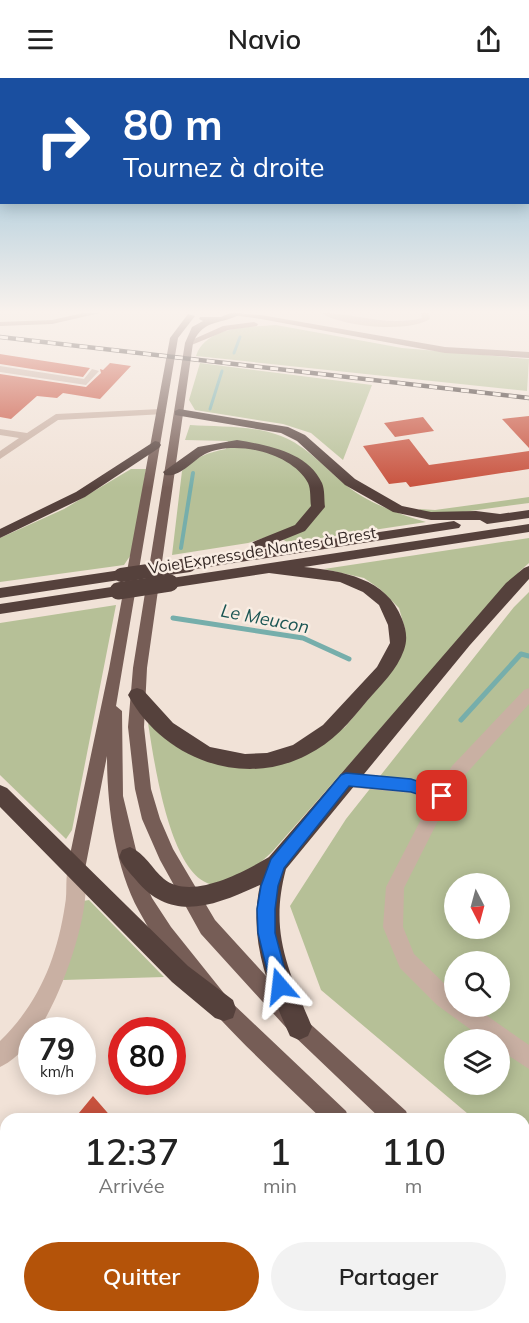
<!DOCTYPE html>
<html lang="fr">
<meta charset="utf-8">
<style>
:root{--surface:#fff;--page:#f2f2f2;--text:#222;--muted:#767676;--accent:#b45309}
body{margin:0;font-family:Mulish,sans-serif;background:var(--page);color:var(--text);height:100vh;display:flex;flex-direction:column;font-size:22px;white-space:nowrap}
*{box-sizing:border-box;margin:0}
p{font-size:20px;color:var(--muted)}
.icon{flex:none;width:33px;height:33px;fill:none;stroke:currentColor;stroke-width:2;stroke-linecap:round;stroke-linejoin:round}
.map{position:relative;flex:1;overflow:hidden}
.drawer{position:absolute;left:0px;top:1035px;width:530px;height:210px;display:flex;flex-direction:column;background:var(--surface);border-radius:18px 18px 0 0;box-shadow:0 3px 15px #0003}
.drawer>*{flex:none}
.hud{position:absolute;left:0px;top:0px;width:530px;height:126px;box-shadow:0 3px 15px #0003;background:#1a4fa0;color:#fff;overflow:hidden}
.needle{width:39px;rotate:174deg}
.buttons{position:absolute;left:444px;top:795px;display:grid;gap:12px}
.buttons a{display:grid;place-items:center;width:66px;height:66px;border-radius:50%;background:var(--surface);box-shadow:0 3px 15px #0003;font-size:30px}
.speed{position:absolute;left:18px;top:939px;display:flex;gap:12px;font-size:30px;font-weight:700;text-align:center}
.speed>*{display:grid;place-content:center;width:78px;height:78px;border-radius:50%;background:var(--surface);box-shadow:0 3px 15px #0003;line-height:1}
.speed small{font-size:15px;font-weight:400}
.speed .limit{border:9px solid #d22;background:#fff;color:#111}
.pin{position:absolute;display:grid;place-items:center;width:51px;height:51px;color:#fff;margin:-26px;border-radius:12px;box-shadow:0 3px 9px #0006}
.me{position:absolute;width:66px;margin:-33px;rotate:343deg;stroke-linejoin:round;filter:drop-shadow(0 0 4px #0008)}
.turn{display:flex;align-items:center;gap:21px;height:126px;padding:0 24px;font-size:27px}
.turn .icon{width:78px;height:78px;stroke-width:2.5}
.turn b{display:block;font-size:42px;line-height:51px}
.eta{display:flex;justify-content:space-evenly;align-items:center;height:102px;text-align:center}
.eta b{font-size:36px;font-weight:600;line-height:42px}
.button{display:flex;gap:12px;margin-top:auto;padding:12px 24px}
.button a{flex:1;height:69px;border-radius:36px;background:var(--accent);color:#fff;font-size:24px;font-weight:600;line-height:69px;text-align:center}
.button a+a{background:var(--page);color:var(--text)}
header{display:flex;justify-content:space-between;align-items:center;height:78px;padding:0 24px;background:var(--surface);font-size:27px;font-weight:600}
.map>svg:first-child{display:block}
</style>
<header><svg class="icon" aria-label="menu" viewBox="0 0 24 24"><path d="M4 6h16M4 12h16M4 18h16"/></svg>Navio<svg class="icon" aria-label="share" viewBox="0 0 24 24"><path d="M12 15V3M7 8l5-5 5 5M5 13v7h14v-7"/></svg></header>
<div class="map">
<svg width="529" height="1245" viewBox="0 0 529 1245">
<rect width="100%" height="100%" fill="#f1e2d7"/>
<path fill="#b6c097" fill-rule="evenodd" d="M276 247 402 270 529 281 527 313 196 278C206 248 250 249 276 247Z
M200 285 372 307 343 382 311 355 283 346 195 332 189 322Z
M190 347C219 349 253 347 281 358 307 368 326 391 347 408 370 426 399 436 426 444L288 465 276 456 248 465 172 477 182 393C193 380 209 374 226 371L228 363 185 362Z
M131 391H146L134 472 124 487 0 504V460L64 431Z
M529 419V425L448 436 422 434 419 431 435 432Z
M529 460V485L520 493 271 775C256 788 237 808 216 807 170 805 154 681 148 645L174 667 199 679 307 676 345 649 391 594 405 551 399 530 380 511 364 500 324 491Z
M529 514V1083L524 1079V1041H474L321 912 290 828 346 741 514 529ZM454 806H500V850H454ZM454 884H500V928H454ZM454 962H500V1006H454Z
M116 527 72 752 66 761 0 697V545Z
M89 822 164 899 63 902 83 823Z"/>
<g fill="none" stroke-linecap="round" stroke-linejoin="round">
<path stroke="#76aeab" stroke-width="3" d="M234 275 240 259
M210 331 222 293"/>
<path stroke="#76aeab" stroke-width="4" d="M181 470 193 395"/>
<path stroke="#76aeab" stroke-width="5" d="M173 540 303 560 349 581
M461 642 521 576 529 578"/>
</g>
<path fill="#c8523e" d="M0 276 6 277 90 290 83 299 0 286Z
M110 285 131 288 100 321 63 315 57 320 37 318 11 341 0 339V296L86 309 101 295 100 291 103 292Z
M529 338V370L502 341Z
M423 339 434 353 395 359 384 345Z
M409 361 429 387 529 373V391L410 409 406 404 389 406 363 368Z
M93 1018 113 1041H74Z"/>
<g fill="none" stroke-linecap="round" stroke-linejoin="round">
<path fill="#c9b0a3" fill-rule="evenodd" d="M321 235C355 235 387 249 422 240L421 235H429L430 241C408 255 343 249 321 235Z
M0 288 84 301 92 291 99 293 86 307 0 294Z
M161 331 166 334 164 336 58 342 0 381V373L19 360 0 357V351L27 355 56 336Z
M529 610V626L464 698 448 723 404 810 403 849 414 876 454 915V928H473L529 967V991L500 972V962H485L437 927 400 890 383 849 386 809 431 722 411 715 346 709 340 707 338 702 340 697 346 695 411 701 438 710 452 688 524 612Z
M76 783 82 785C98 821 60 922 38 952H32C32 967 13 983 0 989V963C39 925 57 880 65 827 68 813 64 798 70 785Z
M358 1239H385L383 1245H356Z"/>
<path fill="#9c7f74" fill-rule="evenodd" d="M83 235H100L52 246 0 248V244L52 242Z
M232 235 261 237 445 269 529 274V280L445 275 261 241 231 237Z
M254 244 258 246 257 248 228 252 189 268 185 265 223 248Z"/>
<path fill="#765d56" fill-rule="evenodd" d="M230 235H242C222 248 204 239 193 265L147 590 144 649 151 711 160 741 173 771 215 842 306 942 406 1033 409 1041H381L292 956 201 856 160 782 142 741 135 711 128 649 133 590 185 265 192 249 203 243 199 241 200 239H221Z
M188 236 195 238 178 260 116 628 122 633 123 718 142 797 152 820 171 849 231 924 346 1033 349 1041H322C258 979 181 912 139 833 115 789 107 728 107 678L85 791 82 797 76 799 70 797 67 791 109 591 170 260Z
M524 1149 529 1151V1178L524 1176Z
M524 1206 529 1208V1237L524 1235Z"/>
<path fill="#55413c" fill-rule="evenodd" d="M179 331 288 349 305 357 355 401 402 428 431 434 476 433 500 436 529 432V440L487 446 480 442H431L393 434 345 407 297 363 281 355 175 337V333Z
M237 362C267 367 308 374 322 405 325 412 324 422 325 429L305 453 258 472 251 467 253 464 295 447 311 428C310 422 311 411 308 405 292 375 235 361 205 376 193 382 180 400 165 397L163 394 198 369Z
M155 363 159 364 161 367 159 370 85 419 0 460V451L76 414Z
M454 443 461 447 459 450 189 492 181 487 189 482Z
M529 446V454L304 489C342 493 387 500 402 541 406 551 408 561 404 572 397 592 381 607 367 623 350 644 332 665 307 677 242 711 162 680 128 617L131 612 137 610 143 612 173 645 210 669 245 676 267 675 293 667 323 647 377 589 390 565 388 547 379 527 363 514 340 504 269 495 170 510 165 509 162 505 165 501Z
M529 488V501L470 567 286 791C269 854 288 891 312 949L308 958 299 962 290 958C268 909 248 862 260 807 216 827 172 846 136 802 130 795 123 788 119 779L122 772 130 769C145 775 152 791 164 801 191 823 244 794 269 779L506 505 524 490Z
M121 492 126 493 129 497 126 501 0 520V510Z
M118 508 124 509 126 513 124 517 0 536V526Z
M0 707 7 710 188 888 233 922 236 931 233 940 224 943 215 940 172 904 0 729Z"/>
<defs>
<path id="rail" d="M0 259 529 320"/>
</defs>
<use href="#rail" stroke="#342825" stroke-width="4.5"/>
<use href="#rail" stroke="#f9ede3" stroke-width="3" stroke-dasharray="8" stroke-linecap="butt"/>
<path stroke="#55413c" stroke-width="14" d="M121 497 189 487"/>
<path stroke="#55413c" stroke-width="17" d="M118 513 170 505"/>
</g>
<linearGradient id="sky" x2="0" y2="1"><stop stop-color="#7ab2d0"/><stop offset="0.57" stop-color="#f9f2ed"/><stop offset="1" stop-color="#f9f2ed" stop-opacity="0"/></linearGradient>
<rect width="529" height="410" fill="url(#sky)"/>
<path fill="#1a73e8" stroke="#114b97" stroke-width="1.5" d="M346 695 411 701 447 713 449 718 447 722 442 724 411 714 349 708 284 790 278 808 275 831V855L289 908 286 914 280 917 273 914 271 908 258 855 257 831 261 808 271 781 341 697Z"/>
<g text-anchor="middle" stroke-width="5" stroke-linejoin="round" paint-order="stroke">
<g font-size="16" fill="#342825" stroke="#f9ede3">
<text transform="translate(262 472) rotate(-9)" y="6">Voie Express de Nantes à Brest</text>
</g>
<g font-size="18" font-style="italic" fill="#1a5553" stroke="#f9ede3">
<text transform="translate(265 541) rotate(11)" y="6">Le Meucon</text>
</g>
</g>
</svg>
<div class="buttons">
<a><svg class="needle" viewBox="-14 -14 28 28"><path d="M0-13l5 13h-10z" fill="#e53935"/><path d="M0 13l5-13h-10z" fill="#767676"/></svg></a>
<a><svg class="icon" aria-label="search" viewBox="0 0 24 24"><circle cx="10" cy="10" r="6"/><path d="M15 15l6 6"/></svg></a>
<a><svg class="icon" aria-label="layers" viewBox="0 0 24 24"><path d="M12 4l9 5-9 5-9-5zM3 14l9 5 9-5"/></svg></a>
</div>
<div class="speed"><div>79<small>km/h</small></div><div class="limit">80</div></div>
<div class="pin" style="left:442px;top:718px;background:#d93025"><svg class="icon" aria-label="arrive" viewBox="0 0 24 24"><path d="M6 21V4h12l-3 4 3 4H6"/></svg></div>
<svg class="me" style="left:280px;top:908px" viewBox="-20 -20 40 40"><path d="M0-17L14 15 0 8-14 15z" fill="#1a73e8" stroke="#fff" stroke-width="4"/></svg>
<div class="hud">
<div class="turn"><svg class="icon" aria-label="right" viewBox="0 0 24 24"><path d="M7 20v-9h11M14 6l5 5-5 5"/></svg><div><b>80 m</b>Tournez à droite</div></div>
</div>
<section class="drawer">
<div class="eta">
<div><b>12:37</b><p>Arrivée</p></div>
<div><b>1</b><p>min</p></div>
<div><b>110</b><p>m</p></div>
</div>
<div class="button"><a>Quitter</a><a>Partager</a></div>
</section>
</div>
